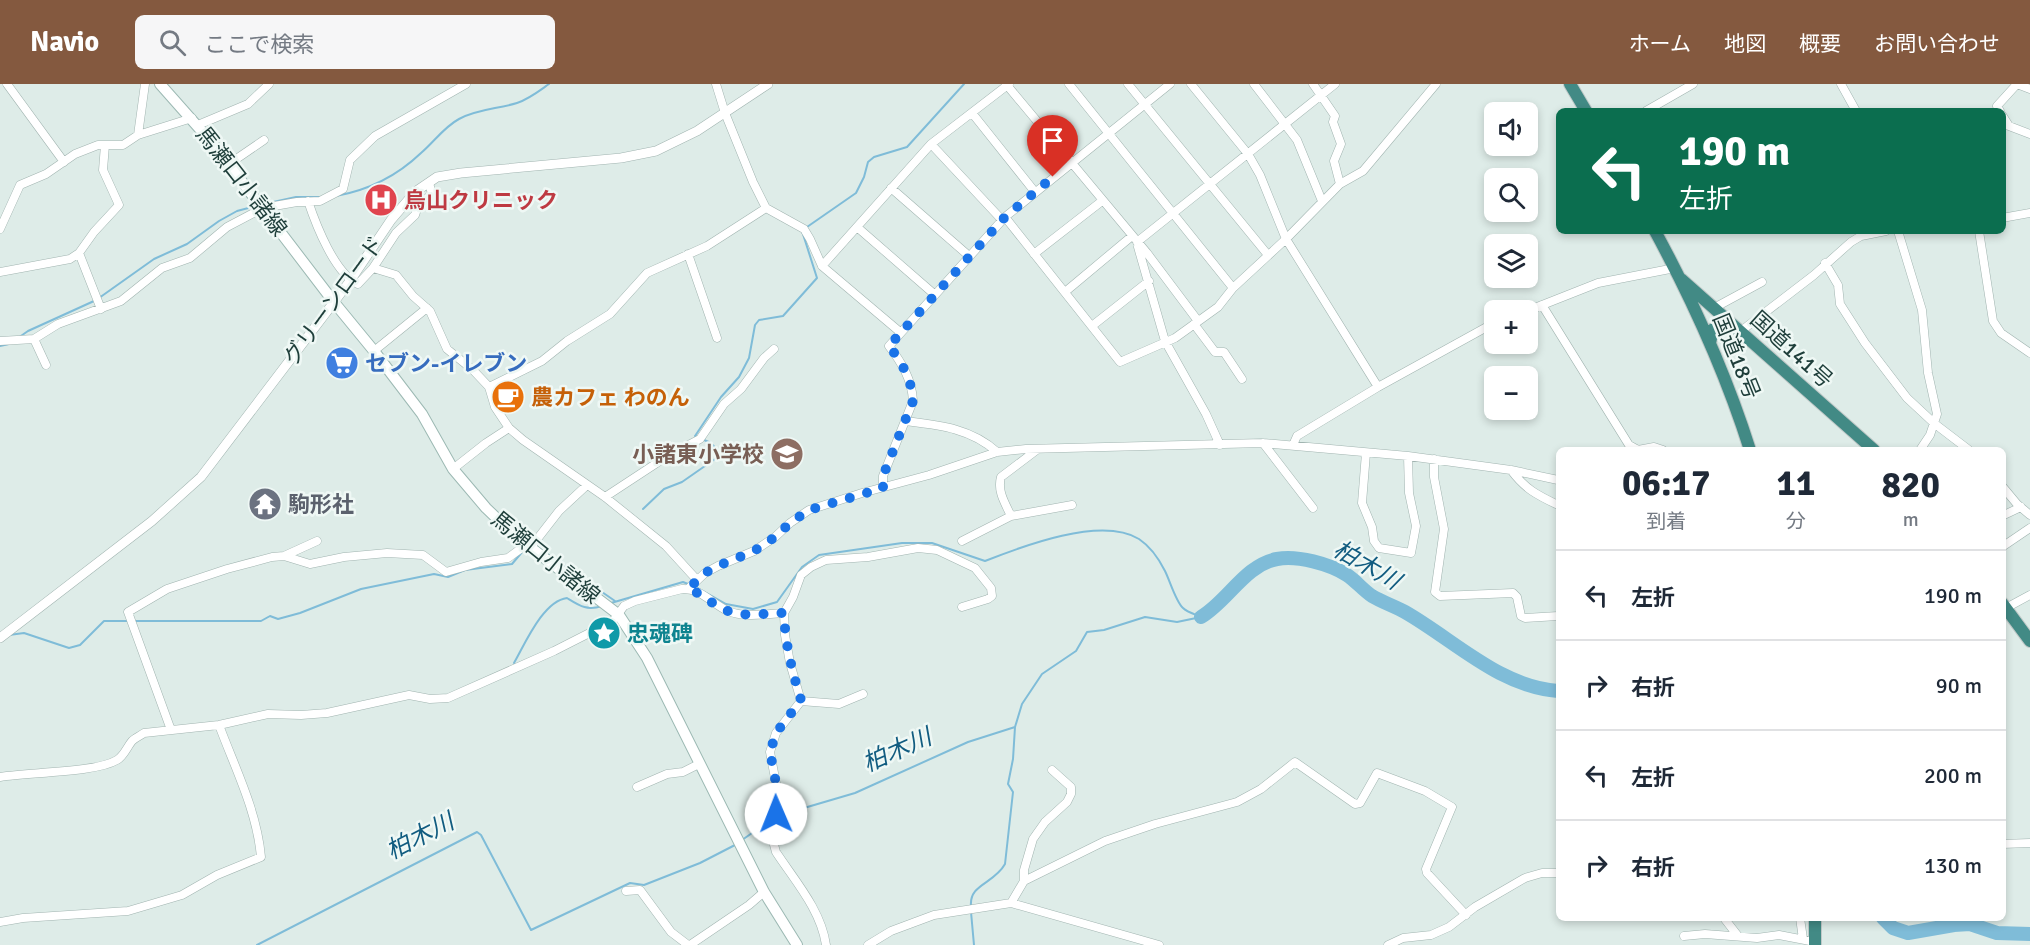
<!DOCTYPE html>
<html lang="ja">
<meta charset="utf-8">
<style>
:root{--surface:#fff;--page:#f6f6f7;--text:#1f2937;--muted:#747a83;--line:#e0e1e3;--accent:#84593f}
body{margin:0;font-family:Signika,"Noto Sans JP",sans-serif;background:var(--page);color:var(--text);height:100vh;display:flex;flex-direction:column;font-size:22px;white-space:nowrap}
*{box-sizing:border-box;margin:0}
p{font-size:20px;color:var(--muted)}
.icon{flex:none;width:33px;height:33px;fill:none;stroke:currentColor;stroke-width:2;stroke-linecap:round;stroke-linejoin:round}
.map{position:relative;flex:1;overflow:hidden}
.panel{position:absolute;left:1556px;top:363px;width:450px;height:474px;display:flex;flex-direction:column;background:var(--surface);border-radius:9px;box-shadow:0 3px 9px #0003}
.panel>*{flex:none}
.top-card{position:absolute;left:1556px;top:24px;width:450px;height:126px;border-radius:9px;box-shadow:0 3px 9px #0003;background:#0b6e4f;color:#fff;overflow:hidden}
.buttons{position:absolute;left:1484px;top:18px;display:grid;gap:12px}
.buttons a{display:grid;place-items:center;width:54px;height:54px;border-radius:9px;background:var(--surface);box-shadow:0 3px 9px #0003;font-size:30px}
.pin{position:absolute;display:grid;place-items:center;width:51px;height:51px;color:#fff;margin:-62px -26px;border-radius:50% 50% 50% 0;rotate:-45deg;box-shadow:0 0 6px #0007}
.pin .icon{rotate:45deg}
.me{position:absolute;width:66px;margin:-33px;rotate:359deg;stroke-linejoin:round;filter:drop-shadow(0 0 4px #0008)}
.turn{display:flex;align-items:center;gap:21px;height:126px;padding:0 24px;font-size:27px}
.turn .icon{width:78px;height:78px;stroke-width:2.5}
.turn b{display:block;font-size:42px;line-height:51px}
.eta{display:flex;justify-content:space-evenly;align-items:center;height:102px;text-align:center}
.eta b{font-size:36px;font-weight:700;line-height:42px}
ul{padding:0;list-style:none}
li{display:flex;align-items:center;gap:18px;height:90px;padding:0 24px;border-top:2px solid var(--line)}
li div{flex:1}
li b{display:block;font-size:22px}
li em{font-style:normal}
header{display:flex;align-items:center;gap:36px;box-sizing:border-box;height:84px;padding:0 30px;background:var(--accent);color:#fff}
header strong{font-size:28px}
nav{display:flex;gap:33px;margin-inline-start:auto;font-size:21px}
.search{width:420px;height:54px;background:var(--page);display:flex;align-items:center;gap:15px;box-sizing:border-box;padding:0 21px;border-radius:9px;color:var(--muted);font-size:22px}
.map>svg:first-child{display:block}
</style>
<header>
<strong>Navio</strong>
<div class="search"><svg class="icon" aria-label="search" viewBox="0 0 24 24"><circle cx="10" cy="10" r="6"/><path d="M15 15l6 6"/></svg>ここで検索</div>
<nav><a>ホーム</a><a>地図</a><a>概要</a><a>お問い合わせ</a></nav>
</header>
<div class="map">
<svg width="2030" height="861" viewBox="0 0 2030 861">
<rect width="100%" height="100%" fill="#deece8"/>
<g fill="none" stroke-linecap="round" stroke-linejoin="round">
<path stroke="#7fbcd8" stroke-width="2" d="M336 112C369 106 397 92 421 69 434 58 444 43 459 35 477 25 498 25 517 19 529 15 539 7 549 0
M264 120 296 113H321
M807 143 856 109 864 93 868 78 874 73 907 63 964 0
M99 214 154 175 187 160 219 137 237 127 256 122
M18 254 28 247 94 217
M0 262 9 260
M643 425 664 405 682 398 715 375 717 366 711 359 695 352 721 313 739 293 749 274 755 241 759 236 783 232 817 194 802 147
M537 463 615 517
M694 502 726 520 753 525 777 518 802 483 819 471 902 459H932L985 477C1023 462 1101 432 1139 455 1151 463 1159 475 1165 487 1170 497 1176 518 1183 524 1187 528 1194 530 1199 532
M611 519 683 498 688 500
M135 537H261L270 532 278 535 300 529 361 505 434 490 448 493 465 486 512 480 523 467
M9 551 24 549 69 564 80 561 104 537H129
M514 579C525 560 543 517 567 514 580 522 587 527 602 522
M742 756 768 738 787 729 855 709 968 658 1015 643 1022 620 1042 590 1076 567 1087 548 1104 546 1145 533 1177 538 1201 533
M971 822C969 800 994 800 1005 780L1013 708 1008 700 1013 675 1015 643
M971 828 974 861
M257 861 477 748 481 751 531 846 630 799 644 801 700 779 735 761"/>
<path stroke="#7fbcd8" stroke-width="14" d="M1201 533C1228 517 1245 481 1277 475 1297 471 1330 480 1347 491 1356 497 1363 506 1372 512 1382 518 1394 522 1405 528 1454 556 1500 603 1558 607
M1883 834 1893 844 1908 849 1954 841 1970 840 1997 849 2030 850"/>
<defs>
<path id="minor" d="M7 0 64 78
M716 0 725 29 753 98 766 124 804 145 810 155 822 182 900 248
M1006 0 1147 169 1198 237
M1069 0 1233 204
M1128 0 1268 171
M1191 0 1248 70 1260 91 1286 155 1378 303
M1254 0 1297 56 1322 117
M1841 0 1856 27
M1646 27 1693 0
M2000 27 1997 22 2017 0 2030 5
M972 29 1035 108
M2002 31 2009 42 2030 50
M198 41 248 20 269 0
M138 51 145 0
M931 60 1002 136
M229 80 264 56
M1340 100 1363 87 1436 0
M891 104 969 172
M308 117C316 141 335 190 358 200L373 184 396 191 413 212 430 227 447 265 473 286 489 303 495 323 509 344 523 356 605 413 666 462 697 496
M1005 133 1120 278 1175 254 1218 223 1233 204 1286 155 1340 100 1334 77 1341 60 1333 38 1335 32 1313 0
M2002 134 2030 129
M857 143 934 210
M0 145 20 101 46 90 75 70 98 61H123L138 51 192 34
M1898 147 1922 226 1928 289 1937 330 1930 351 1920 366
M1979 147 1993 237 2001 249 2030 269
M1137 158 1335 0
M1138 163 1165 257 1206 330 1220 361
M79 169 101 225
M688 170 717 254
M1034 170 1102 117
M1825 179 1838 201 1840 220 1865 259 1907 314 1935 340 1969 366
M822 182 931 60 1009 0
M373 184 396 149 415 131 418 122 432 110 429 99
M0 188 70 175 79 169 94 148 119 121 103 86 105 61
M1065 208 1132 152
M1542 221 1629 361 1638 366
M1714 224 1762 198
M1527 227 1598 199 1675 184
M1194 240 1215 268H1224L1242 295
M1092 242 1149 197
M1741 247 1814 191 1851 158 1861 152 1886 147
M34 255 46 281
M0 257 34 255 58 240 121 217 162 184 190 174 227 143 263 124 297 118 320 117 343 105 350 76 375 52 466 0
M374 267 427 224
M489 303 542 277 567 257 610 230 647 189 707 162 766 124
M905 337C938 341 971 344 997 368
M1263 359 1313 424
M1293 361 1297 352 1378 303 1494 239
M1638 366 1654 363 1663 366
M1366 369 1362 419 1372 443 1374 457 1379 464 1411 469 1416 442 1409 409 1408 372
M1434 375V393L1444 445 1435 508 1440 512 1513 509 1517 513 1521 532 1525 534 1558 532
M453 385 486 359 509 344
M1511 386C1525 405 1537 411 1558 421
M2002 402 2017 420 2030 431
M883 403V392L913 317C912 296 902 279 889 262L1005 133 1170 0
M605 413 669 371 700 355 724 320 741 305 764 274 774 265
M1011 432C1005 419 997 407 1001 393L1038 365
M2002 432 2021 423
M962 457 1011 432 1072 421
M531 463 559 427 587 401
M2002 463 2030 444
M284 472 310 480 344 473 387 469 423 471 446 488 481 478 508 474 527 460
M688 505 705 489 718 482 754 467 775 453 790 439 809 426 862 409 929 391 997 368 1026 365 1263 359 1408 372 1511 386 1558 396
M2006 524 2030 511
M801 617 839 620 863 610
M171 646 128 528 167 505 227 485 272 473 284 472 317 457
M0 693C29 688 95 689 117 676 124 672 127 663 132 657 135 654 140 652 144 649L219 641 268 630 301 631 327 629 409 611 430 615 448 614 554 567 613 537 624 522 635 517 682 505C701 504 712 520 728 527 744 534 767 530 784 529
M637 703 667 690 683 688 699 680
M2002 760 2030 759
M1024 797 1105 757 1155 740 1237 718 1261 705 1295 678 1355 720 1360 719 1377 689 1425 707 1452 723 1426 785 1427 789 1466 831
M626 807 640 806 671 848 688 861
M1011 819 1024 797V786L1033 755 1045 738 1067 718 1071 710V703L1052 686
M1724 834 1738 852
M1800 834 1803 855
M0 838 23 834 128 827 182 811 217 791 261 773C257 727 235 684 219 641
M1684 852 1705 850 1757 854 1779 851 1815 858
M690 861 749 821 764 808
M826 861C821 826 795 797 776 768L773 757 779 715 770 668 776 649 801 617 790 579 785 551 784 529 793 513 801 491 811 483 826 476 868 473 918 464 937 466 975 484 991 504 992 512 988 515 962 523
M868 861 891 847 934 831 1011 819 1159 861
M1388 861 1403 854 1431 851 1449 843 1475 823 1525 794 1542 789H1558"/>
<path id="tertiary" d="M0 554 152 437 201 393 350 197 391 136 415 108 437 93 461 89 621 74 656 67 697 47 768 0"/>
<path id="secondary" d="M160 0 214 61 333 217 374 267 422 330 453 385 486 424 513 450 619 531 647 574 764 808 797 861"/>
<path id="trunk" d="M1570 0 1586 27
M1655 147C1693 217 1726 290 1750 366
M1681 195 1874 366
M1710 259 1713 245 1723 240H1732
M2002 519 2030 557
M1815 861V834"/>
</defs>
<use href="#minor" stroke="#a1b4b0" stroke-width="9"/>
<use href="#tertiary" stroke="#a1b4b0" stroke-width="10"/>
<use href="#secondary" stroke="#9cb9b3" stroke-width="12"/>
<use href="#trunk" stroke="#c0c9c8" stroke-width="14"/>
<use href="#minor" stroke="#fff" stroke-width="8"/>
<use href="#tertiary" stroke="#fff" stroke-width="9"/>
<use href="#secondary" stroke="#fff" stroke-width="10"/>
<use href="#trunk" stroke="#428a85" stroke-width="12"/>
</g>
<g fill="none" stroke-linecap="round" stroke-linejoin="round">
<path stroke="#1a73e8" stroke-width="10" stroke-dasharray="0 18" d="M776 730 779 715 770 668 776 649 801 616C792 587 785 559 784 529 767 529 747 533 731 528 715 524 704 510 688 505L705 489 718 482 754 467 775 453 790 439 809 426 883 404V392L913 317C912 296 902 279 889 262L1005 133 1053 93"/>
</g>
<defs>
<symbol id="hospital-disc" viewBox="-11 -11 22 22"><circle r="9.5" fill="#e0444e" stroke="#eff8f5"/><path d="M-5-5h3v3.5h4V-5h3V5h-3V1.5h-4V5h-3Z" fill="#fff"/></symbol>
<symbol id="supermarket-disc" viewBox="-11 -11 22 22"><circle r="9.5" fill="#3f7fe0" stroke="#eff8f5"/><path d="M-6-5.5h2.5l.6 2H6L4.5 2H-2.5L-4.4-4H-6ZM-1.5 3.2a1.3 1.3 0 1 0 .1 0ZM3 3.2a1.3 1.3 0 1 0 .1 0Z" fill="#fff"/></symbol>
<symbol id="cafe-disc" viewBox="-11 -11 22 22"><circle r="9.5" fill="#e8710a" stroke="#eff8f5"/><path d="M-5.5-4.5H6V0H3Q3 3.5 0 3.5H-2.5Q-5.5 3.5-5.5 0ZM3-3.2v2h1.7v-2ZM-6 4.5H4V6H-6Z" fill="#fff"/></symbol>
<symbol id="school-disc" viewBox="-11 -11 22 22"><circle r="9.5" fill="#8d6e63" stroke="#eff8f5"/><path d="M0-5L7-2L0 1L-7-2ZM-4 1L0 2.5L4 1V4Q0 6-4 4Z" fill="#fff"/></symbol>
<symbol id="temple-disc" viewBox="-11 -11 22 22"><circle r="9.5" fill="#6b7280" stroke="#eff8f5"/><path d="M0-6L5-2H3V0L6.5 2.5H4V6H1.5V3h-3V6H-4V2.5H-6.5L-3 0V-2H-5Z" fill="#fff"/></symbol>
<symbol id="sight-disc" viewBox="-11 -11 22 22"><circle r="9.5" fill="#0f9aa8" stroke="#eff8f5"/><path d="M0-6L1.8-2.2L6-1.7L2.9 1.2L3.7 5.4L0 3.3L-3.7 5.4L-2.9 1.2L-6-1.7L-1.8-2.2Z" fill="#fff"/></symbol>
</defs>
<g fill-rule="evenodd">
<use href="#hospital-disc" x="362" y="97" width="38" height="38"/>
<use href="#supermarket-disc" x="323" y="260" width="38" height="38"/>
<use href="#cafe-disc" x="489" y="294" width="38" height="38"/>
<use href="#school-disc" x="768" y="351" width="38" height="38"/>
<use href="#temple-disc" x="246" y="401" width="38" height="38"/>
<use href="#sight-disc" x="585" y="530" width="38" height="38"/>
</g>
<g text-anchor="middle" stroke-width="5" stroke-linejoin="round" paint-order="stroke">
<g font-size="22" fill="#1e3e3a" stroke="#eff8f5">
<text transform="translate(242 97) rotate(52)" y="8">馬瀬口小諸線</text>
<text transform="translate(333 216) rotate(-54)" y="8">グリーンロード</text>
<text transform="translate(1792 265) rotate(42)" y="8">国道141号</text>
<text transform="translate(1737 272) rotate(68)" y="8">国道18号</text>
<text transform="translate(546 473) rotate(39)" y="8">馬瀬口小諸線</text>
</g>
<g font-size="22" font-weight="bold" fill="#be3a42" stroke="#eff8f5" text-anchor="start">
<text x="404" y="124">烏山クリニック</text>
</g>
<g font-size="22" font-weight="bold" fill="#366cbe" stroke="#eff8f5" text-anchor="start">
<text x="365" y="287">セブン-イレブン</text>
</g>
<g font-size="22" font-weight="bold" fill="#c56008" stroke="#eff8f5" text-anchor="start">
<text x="531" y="321">農カフェ わのん</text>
</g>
<g font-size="22" font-weight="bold" fill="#785e54" stroke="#eff8f5" text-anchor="end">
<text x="764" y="378">小諸東小学校</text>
</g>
<g font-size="22" font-weight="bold" fill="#5b616d" stroke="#eff8f5" text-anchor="start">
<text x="288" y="428">駒形社</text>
</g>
<g font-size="22" font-weight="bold" fill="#0d838f" stroke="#eff8f5" text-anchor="start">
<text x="627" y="557">忠魂碑</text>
</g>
<g font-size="24" font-style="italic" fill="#115c80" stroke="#eff8f5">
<text transform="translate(1367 481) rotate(30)" y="8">柏木川</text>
<text transform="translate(897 666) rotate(-24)" y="8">柏木川</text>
<text transform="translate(420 752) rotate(-27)" y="8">柏木川</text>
</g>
</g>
</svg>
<div class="buttons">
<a><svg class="icon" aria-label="sound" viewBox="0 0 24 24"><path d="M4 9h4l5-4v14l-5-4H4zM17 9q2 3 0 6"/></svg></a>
<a><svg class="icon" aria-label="search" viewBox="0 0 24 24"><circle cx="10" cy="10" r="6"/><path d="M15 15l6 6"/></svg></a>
<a><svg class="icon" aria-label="layers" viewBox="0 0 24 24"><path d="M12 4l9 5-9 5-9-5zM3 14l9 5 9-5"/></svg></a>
<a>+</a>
<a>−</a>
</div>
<div class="pin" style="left:1053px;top:93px;background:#d93025"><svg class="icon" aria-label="arrive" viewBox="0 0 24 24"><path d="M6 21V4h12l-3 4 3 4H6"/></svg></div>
<svg class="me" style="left:776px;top:730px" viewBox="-20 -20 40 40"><circle r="19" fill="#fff"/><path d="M0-13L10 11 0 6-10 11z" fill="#1a73e8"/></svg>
<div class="top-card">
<div class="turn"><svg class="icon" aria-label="left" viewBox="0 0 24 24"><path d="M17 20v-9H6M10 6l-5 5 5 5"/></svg><div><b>190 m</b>左折</div></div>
</div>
<section class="panel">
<div class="eta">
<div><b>06:17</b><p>到着</p></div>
<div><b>11</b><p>分</p></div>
<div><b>820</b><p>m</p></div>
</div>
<ul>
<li><svg class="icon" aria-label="left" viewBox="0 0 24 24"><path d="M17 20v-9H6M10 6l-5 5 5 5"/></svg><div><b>左折</b></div><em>190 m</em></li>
<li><svg class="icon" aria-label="right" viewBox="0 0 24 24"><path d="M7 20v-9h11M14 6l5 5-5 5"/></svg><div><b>右折</b></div><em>90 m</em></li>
<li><svg class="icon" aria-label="left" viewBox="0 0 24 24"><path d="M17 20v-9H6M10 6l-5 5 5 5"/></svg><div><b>左折</b></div><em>200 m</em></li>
<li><svg class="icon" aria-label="right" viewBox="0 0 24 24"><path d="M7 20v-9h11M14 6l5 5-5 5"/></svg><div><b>右折</b></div><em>130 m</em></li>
</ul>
</section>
</div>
